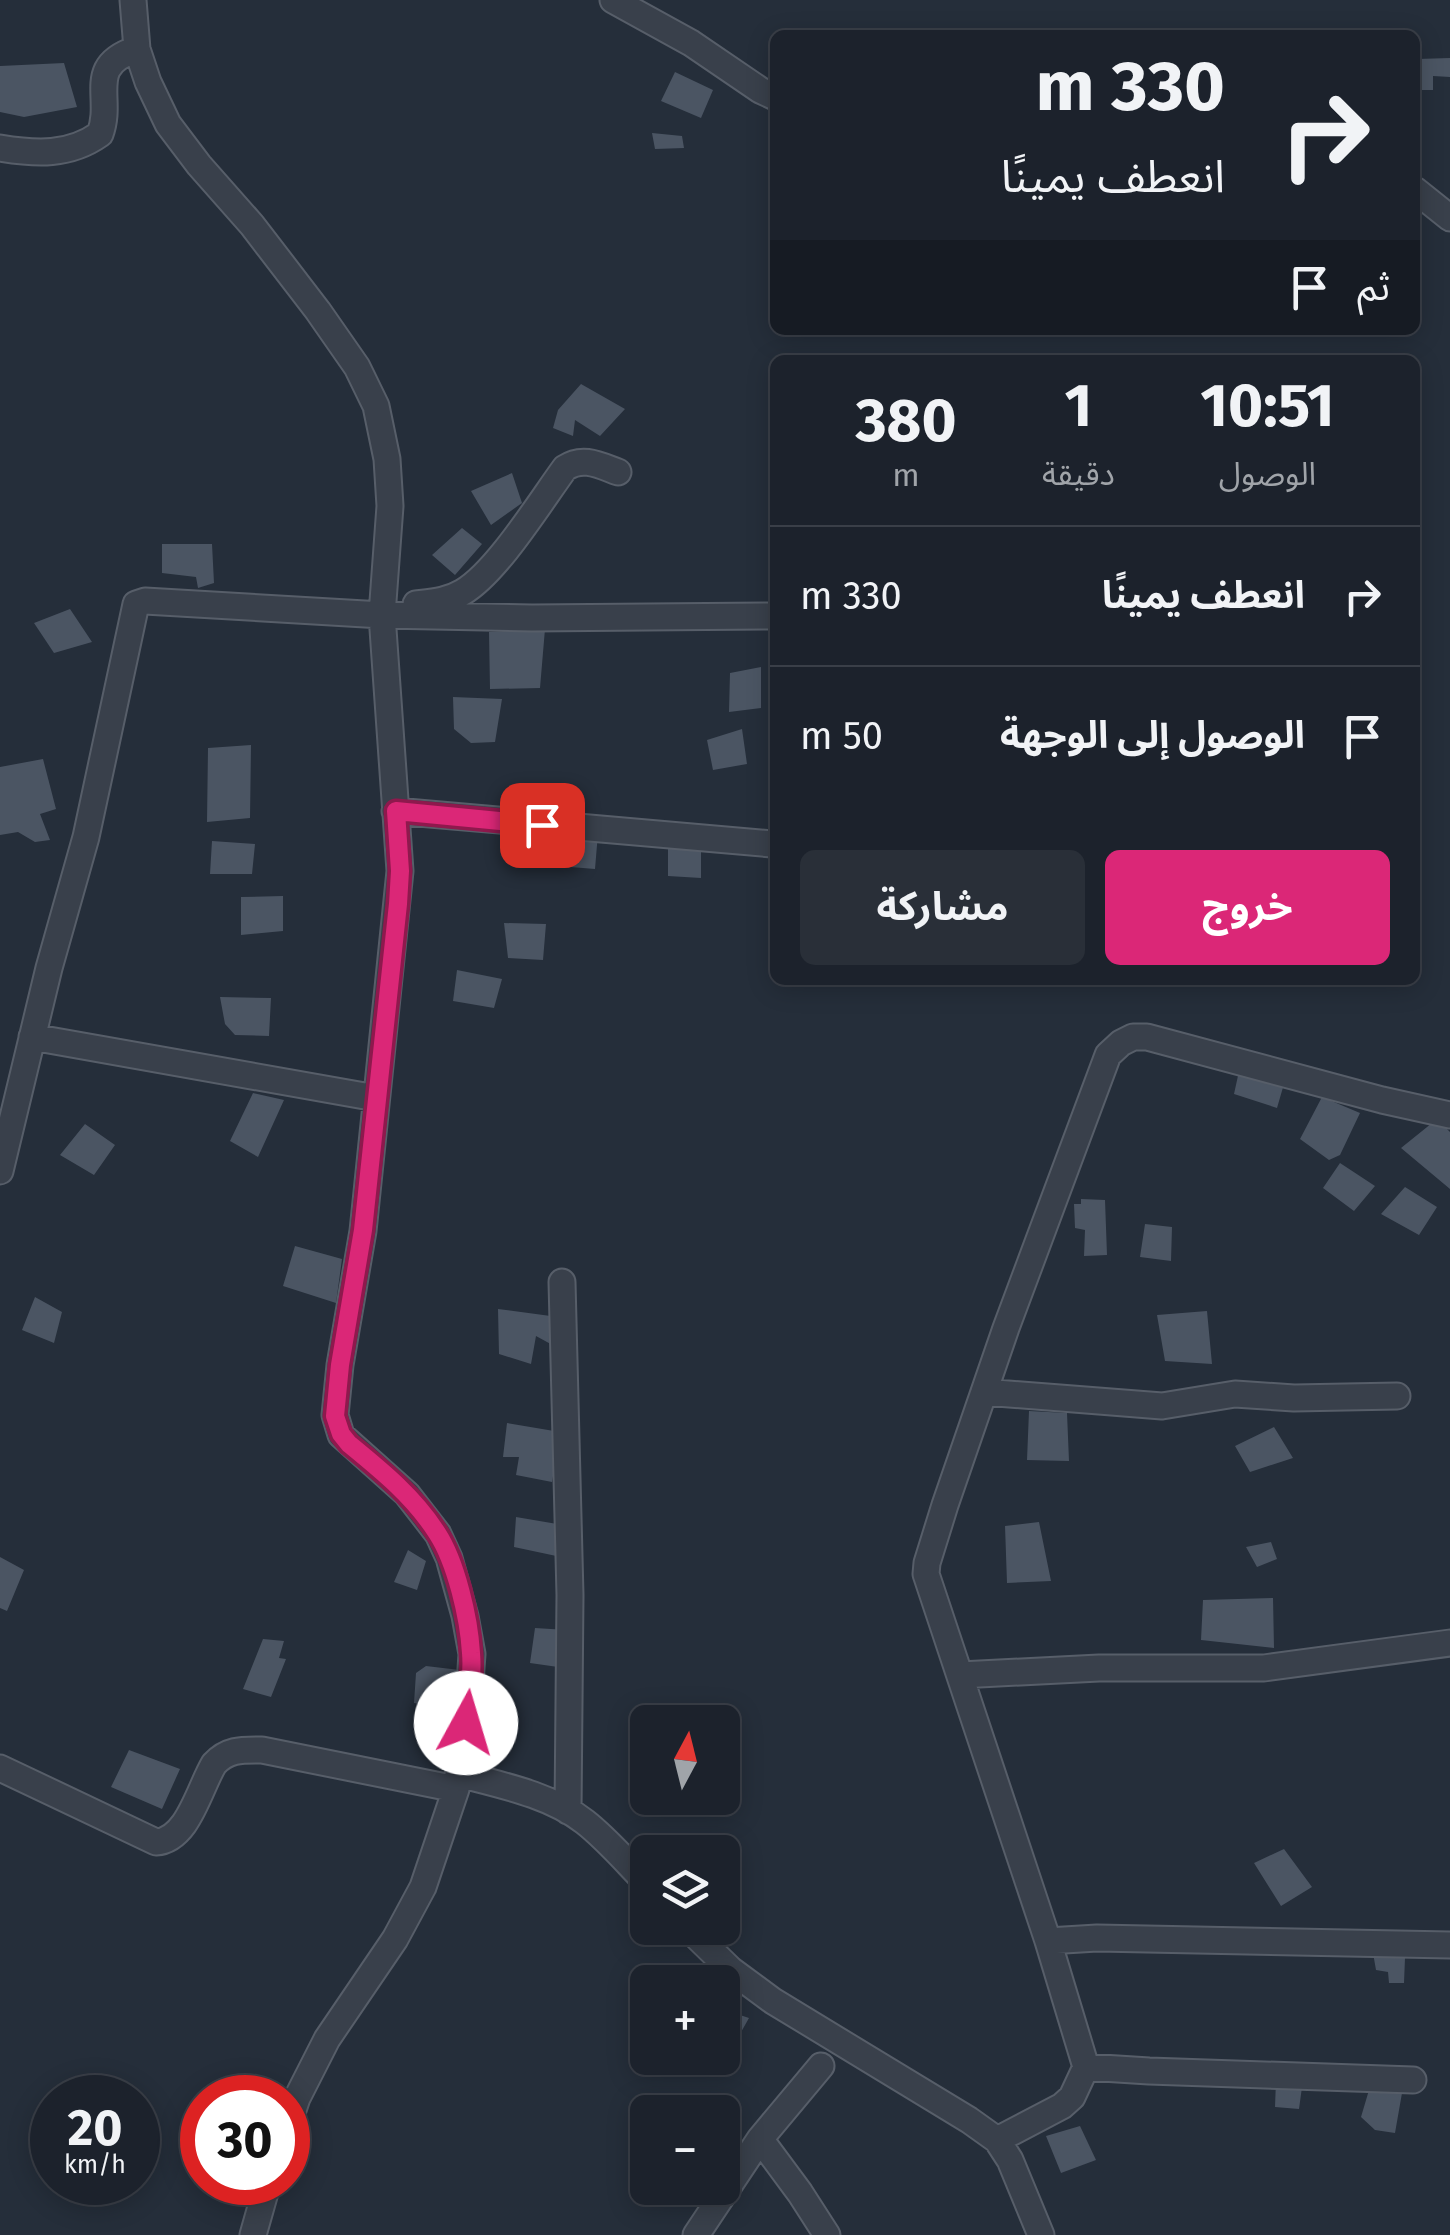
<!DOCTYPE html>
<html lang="ar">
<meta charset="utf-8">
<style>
:root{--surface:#1c222c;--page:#292f38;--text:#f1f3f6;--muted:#a0a4a9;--line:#3a3f48;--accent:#db2777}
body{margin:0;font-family:"Fira Sans","Noto Sans Arabic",sans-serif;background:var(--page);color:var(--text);direction:rtl;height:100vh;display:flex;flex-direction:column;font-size:38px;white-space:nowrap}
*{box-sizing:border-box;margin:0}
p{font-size:32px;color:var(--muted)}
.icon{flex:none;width:55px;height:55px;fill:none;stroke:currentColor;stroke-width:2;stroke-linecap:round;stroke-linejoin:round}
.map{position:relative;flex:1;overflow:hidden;direction:ltr}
.sheet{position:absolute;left:770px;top:355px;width:650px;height:630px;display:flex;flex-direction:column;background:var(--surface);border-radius:15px;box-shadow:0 5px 25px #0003,0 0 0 2px var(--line);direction:rtl}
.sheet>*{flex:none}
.guide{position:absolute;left:770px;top:30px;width:650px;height:305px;border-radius:15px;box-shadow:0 5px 25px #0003,0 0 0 2px var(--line);direction:rtl;background:#1c222c;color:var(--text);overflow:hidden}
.needle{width:65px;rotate:7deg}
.controls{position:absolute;left:630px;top:1705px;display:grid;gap:20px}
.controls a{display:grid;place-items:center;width:110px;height:110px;border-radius:15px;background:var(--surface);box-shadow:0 5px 25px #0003,0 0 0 2px var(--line);font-size:50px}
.speed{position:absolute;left:30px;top:2075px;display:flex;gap:20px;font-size:50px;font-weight:700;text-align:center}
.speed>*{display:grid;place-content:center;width:130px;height:130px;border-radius:50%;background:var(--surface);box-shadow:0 5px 25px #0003,0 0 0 2px var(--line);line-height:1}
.speed small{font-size:25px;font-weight:400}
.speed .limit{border:15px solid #d22;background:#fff;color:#111}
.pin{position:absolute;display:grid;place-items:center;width:85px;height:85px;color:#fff;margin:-42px;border-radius:20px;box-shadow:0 5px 15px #0006}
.me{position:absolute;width:110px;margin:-55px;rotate:6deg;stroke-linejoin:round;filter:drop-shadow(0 0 8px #0008)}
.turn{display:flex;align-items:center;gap:35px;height:210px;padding:0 30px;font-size:45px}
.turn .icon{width:130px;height:130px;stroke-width:2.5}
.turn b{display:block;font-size:70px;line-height:85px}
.then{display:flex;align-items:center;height:95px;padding:0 30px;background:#0003;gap:20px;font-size:38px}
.eta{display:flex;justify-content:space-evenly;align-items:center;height:170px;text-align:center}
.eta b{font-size:60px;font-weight:700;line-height:70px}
.button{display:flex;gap:20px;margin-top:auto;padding:20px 30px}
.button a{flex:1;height:115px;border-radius:15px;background:var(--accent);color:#fff;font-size:40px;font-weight:700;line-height:115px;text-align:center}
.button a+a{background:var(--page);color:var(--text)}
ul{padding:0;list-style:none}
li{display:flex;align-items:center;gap:30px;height:140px;padding:0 30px;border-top:2px solid var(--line)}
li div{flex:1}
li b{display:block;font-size:38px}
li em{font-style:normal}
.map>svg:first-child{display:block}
</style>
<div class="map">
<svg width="1450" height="2235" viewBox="0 0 1450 2235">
<rect width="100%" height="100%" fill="#252e3a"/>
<path fill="#4b5563" d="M1450 58V77L1433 76V90H1418L1417 59Z
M64 63 77 107 24 117 0 112V66Z
M675 72 713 90 701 118 661 101Z
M652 133 682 136 684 148 655 149Z
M581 384 625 409 600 436 575 420 573 436 553 428 558 410Z
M512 473 522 503 491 525 471 491Z
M462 528 482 544 455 575 432 555Z
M162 544H212L214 583 198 588 196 577 162 573Z
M70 609 92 642 54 653 34 623Z
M545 629 540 688 490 689 489 632Z
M761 667V708L729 712 730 673Z
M453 697 502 699 495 742 471 743 454 729Z
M742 729 747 764 713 770 707 740Z
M251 745 250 818 207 822 208 748Z
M43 759 56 809 40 814 50 840 35 842 18 832 0 835V767Z
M558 828 598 833 595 869 558 866Z
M212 841 255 844 252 874H210Z
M668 847 701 848V878L668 876Z
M283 896V931L241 935V897Z
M504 923 546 924 543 960 508 958Z
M457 970 502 979 494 1008 453 1001Z
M220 997 271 998 269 1036 235 1035 225 1024Z
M1241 1062 1286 1077 1277 1108 1234 1094Z
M253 1093 284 1100 258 1157 230 1141Z
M1322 1097 1360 1113 1340 1155 1329 1160 1300 1139Z
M1437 1119 1450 1132V1189L1401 1148Z
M85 1124 115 1145 94 1175 60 1155Z
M1340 1163 1375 1186 1354 1211 1323 1188Z
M1405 1187 1437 1207 1419 1235 1381 1214Z
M1081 1199 1105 1200 1107 1255 1084 1256 1085 1230 1075 1228 1074 1204H1081Z
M1145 1224 1172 1227 1171 1261 1140 1257Z
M295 1246 342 1259 336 1303 283 1286Z
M35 1297 62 1312 54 1343 22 1330Z
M498 1309 558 1317V1348L536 1336 531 1364 499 1354Z
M1207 1311 1212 1364 1165 1361 1157 1315Z
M1029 1411 1067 1413 1069 1461 1027 1460Z
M507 1423 560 1432 552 1482 516 1475 519 1457H503Z
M1274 1427 1293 1458 1250 1472 1235 1446Z
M516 1517 563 1525 561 1557 514 1547Z
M1039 1522 1051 1581 1007 1583 1005 1526Z
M1271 1542 1277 1559 1257 1567 1246 1547Z
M408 1550 426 1561 417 1590 394 1582Z
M0 1557 24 1570 7 1611 0 1608Z
M1273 1598 1274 1648 1201 1640 1203 1600Z
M535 1628 567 1630 565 1668 530 1663Z
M263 1639 284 1641 279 1658 286 1659 271 1697 243 1689Z
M426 1666 468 1671 458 1728 446 1727 451 1709 414 1703 416 1673Z
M129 1750 180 1769 162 1809 111 1787Z
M1284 1849 1312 1887 1281 1906 1254 1863Z
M1373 1953 1405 1958 1404 1983H1389L1388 1972 1376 1970Z
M737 2014 749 2018 736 2041 742 2042 727 2069 712 2058H722V2039Z
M1292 2079 1291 2089 1302 2087 1299 2109 1275 2107 1276 2080Z
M1369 2090 1402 2093 1395 2133 1375 2130 1361 2117Z
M1080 2126 1096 2160 1061 2173 1046 2136Z"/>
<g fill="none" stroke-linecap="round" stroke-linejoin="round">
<defs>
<path id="minor" d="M133 0 137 49 148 82 168 124 199 165 252 225 318 311 357 367 376 406 387 459 390 506 382 615 400 871 363 1231 340 1365 335 1415 341 1435 407 1494 438 1534 449 1558 465 1616 472 1654 469 1698 456 1789 423 1887 395 1939 327 2039 297 2098 288 2125
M613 0 691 43 760 90 775 97
M0 148C36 154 69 156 100 134 114 97 84 66 137 49
M1415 190 1450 218
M416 604C433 602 448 601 463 592 497 572 540 502 565 468 583 456 599 465 618 472
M395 811 772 844
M32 1037 376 1098
M0 1171 49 968 86 837 136 604 145 601 382 615 532 618 775 616
M562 1282 570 1595 568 1811
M984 1392 1162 1406 1235 1394 1294 1398 1397 1396
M960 1675 1099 1668H1264L1450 1643
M0 1768 156 1842C188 1840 199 1789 214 1764 228 1749 242 1750 262 1750L456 1789
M459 1774C501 1785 551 1795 585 1822 608 1840 628 1864 648 1884
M688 1928 731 1970 773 2001 969 2120 997 2140 1010 2160 1041 2235
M1048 1941 1097 1938 1450 1945
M821 2066 760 2139 800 2193 827 2235
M1086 2067 1048 1941 926 1574 927 1563 945 1505 1006 1328 1108 1055 1121 1043 1133 1037H1147L1382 1100 1450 1115
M997 2140 1062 2106 1072 2097 1086 2067 1149 2071 1413 2080
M253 2235 268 2182
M696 2235 760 2139"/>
</defs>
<use href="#minor" stroke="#575e69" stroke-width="29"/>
<use href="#minor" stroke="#39404b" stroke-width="25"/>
</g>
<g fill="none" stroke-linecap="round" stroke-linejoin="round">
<defs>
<path id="route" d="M466 1723C469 1700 473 1675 471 1653 469 1618 456 1562 437 1533 414 1497 382 1471 349 1444L341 1434 335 1416 340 1365 363 1230 398 904 400 871 396 811 542 825"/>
</defs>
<use href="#route" stroke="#8e194d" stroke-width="25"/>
<use href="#route" stroke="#db2777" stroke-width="18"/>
</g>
</svg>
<div class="controls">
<a><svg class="needle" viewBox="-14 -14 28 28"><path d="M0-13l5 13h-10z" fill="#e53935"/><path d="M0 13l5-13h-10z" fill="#a0a4a9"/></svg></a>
<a><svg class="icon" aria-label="layers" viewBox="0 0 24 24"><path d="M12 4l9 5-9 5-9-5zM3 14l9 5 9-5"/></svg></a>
<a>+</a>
<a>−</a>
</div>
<div class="speed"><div>20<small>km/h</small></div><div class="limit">30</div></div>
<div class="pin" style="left:542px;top:825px;background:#d93025"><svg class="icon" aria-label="arrive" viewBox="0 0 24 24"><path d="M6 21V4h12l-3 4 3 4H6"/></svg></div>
<svg class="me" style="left:466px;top:1723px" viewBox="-20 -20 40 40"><circle r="19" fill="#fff"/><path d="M0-13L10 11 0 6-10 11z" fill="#db2777"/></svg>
<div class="guide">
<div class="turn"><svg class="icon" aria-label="right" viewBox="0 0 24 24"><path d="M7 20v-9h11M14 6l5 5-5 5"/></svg><div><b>330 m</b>انعطف يمينًا</div></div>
<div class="then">ثم<svg class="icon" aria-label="arrive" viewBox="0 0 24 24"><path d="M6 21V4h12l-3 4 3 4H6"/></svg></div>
</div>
<section class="sheet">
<div class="eta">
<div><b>10:51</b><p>الوصول</p></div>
<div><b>1</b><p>دقيقة</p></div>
<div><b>380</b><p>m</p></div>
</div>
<ul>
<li><svg class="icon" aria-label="right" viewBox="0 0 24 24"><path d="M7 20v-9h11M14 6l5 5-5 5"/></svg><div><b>انعطف يمينًا</b></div><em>330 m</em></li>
<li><svg class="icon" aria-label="arrive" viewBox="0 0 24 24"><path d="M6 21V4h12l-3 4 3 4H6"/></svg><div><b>الوصول إلى الوجهة</b></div><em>50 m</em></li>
</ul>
<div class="button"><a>خروج</a><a>مشاركة</a></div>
</section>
</div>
